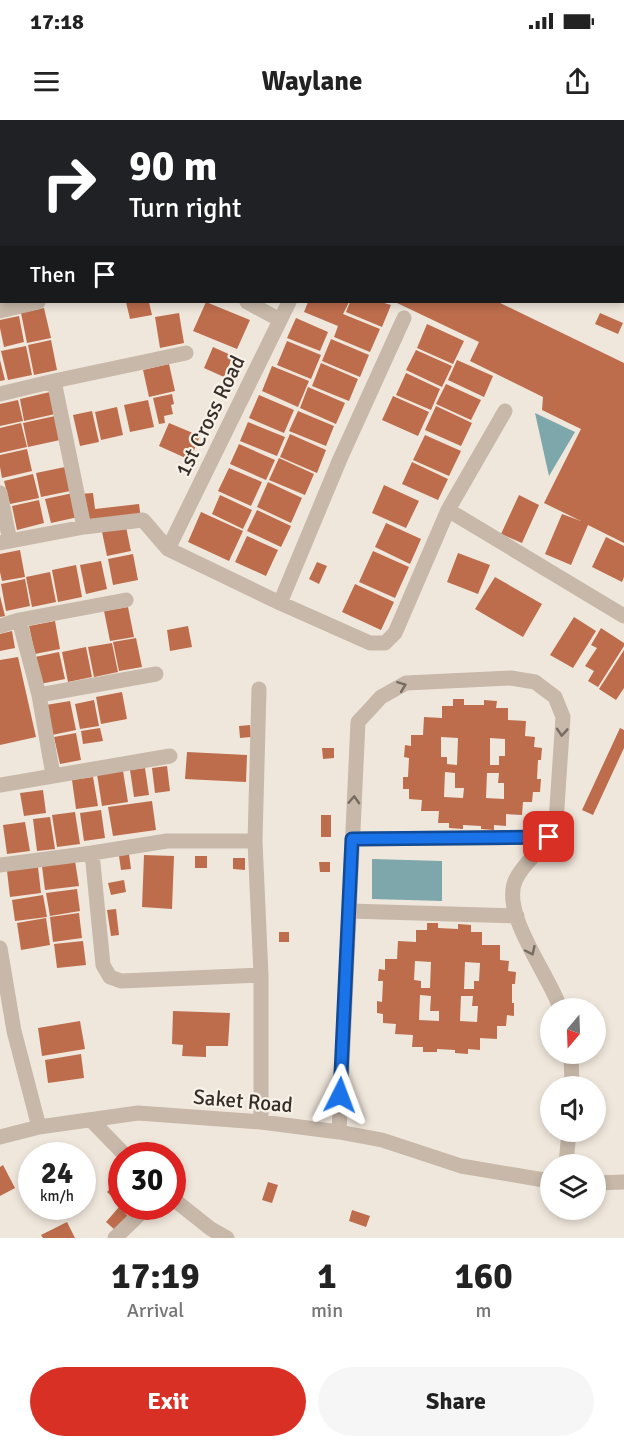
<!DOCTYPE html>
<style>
:root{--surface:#fff;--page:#f6f6f6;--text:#222;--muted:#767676;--accent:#d93025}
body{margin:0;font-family:Signika,sans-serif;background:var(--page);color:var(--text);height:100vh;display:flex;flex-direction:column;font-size:22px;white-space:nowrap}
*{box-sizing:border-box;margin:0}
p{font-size:20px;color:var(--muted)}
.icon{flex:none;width:33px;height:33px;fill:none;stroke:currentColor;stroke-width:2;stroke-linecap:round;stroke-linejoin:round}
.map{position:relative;height:1118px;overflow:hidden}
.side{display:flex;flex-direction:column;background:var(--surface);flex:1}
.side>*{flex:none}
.top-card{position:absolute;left:0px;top:0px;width:624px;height:183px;box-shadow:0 3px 9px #0003;background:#202124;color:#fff;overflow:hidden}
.needle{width:39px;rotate:199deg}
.controls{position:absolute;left:540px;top:878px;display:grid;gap:12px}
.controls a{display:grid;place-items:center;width:66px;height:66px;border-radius:50%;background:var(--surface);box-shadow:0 3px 9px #0003;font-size:30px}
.speed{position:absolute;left:18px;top:1022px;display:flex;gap:12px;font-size:30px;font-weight:700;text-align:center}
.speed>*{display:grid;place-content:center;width:78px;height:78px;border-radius:50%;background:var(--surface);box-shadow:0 3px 9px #0003;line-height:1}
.speed small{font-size:15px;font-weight:400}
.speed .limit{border:9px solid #d22;background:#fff;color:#111}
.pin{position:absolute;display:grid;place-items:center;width:51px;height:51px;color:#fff;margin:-26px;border-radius:12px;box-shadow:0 3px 9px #0006}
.me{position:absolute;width:66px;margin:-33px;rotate:3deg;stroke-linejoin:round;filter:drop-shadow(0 0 4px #0008)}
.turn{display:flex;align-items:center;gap:21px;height:126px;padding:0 30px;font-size:27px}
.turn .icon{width:78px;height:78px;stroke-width:2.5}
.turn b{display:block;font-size:42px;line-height:51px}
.then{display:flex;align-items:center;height:57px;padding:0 30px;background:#0003;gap:12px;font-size:22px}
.eta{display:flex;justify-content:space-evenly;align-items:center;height:102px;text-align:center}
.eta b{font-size:36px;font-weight:700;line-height:42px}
.button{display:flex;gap:12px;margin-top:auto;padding:12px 30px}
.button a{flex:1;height:69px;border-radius:36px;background:var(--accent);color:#fff;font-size:24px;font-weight:700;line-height:69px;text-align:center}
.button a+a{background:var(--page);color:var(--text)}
.status{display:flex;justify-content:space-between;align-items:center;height:42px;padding:0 30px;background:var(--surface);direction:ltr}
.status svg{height:16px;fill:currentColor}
header{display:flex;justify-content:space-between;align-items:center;height:78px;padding:0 30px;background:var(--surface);font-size:27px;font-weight:700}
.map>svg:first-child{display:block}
</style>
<div class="status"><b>17:18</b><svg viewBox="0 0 49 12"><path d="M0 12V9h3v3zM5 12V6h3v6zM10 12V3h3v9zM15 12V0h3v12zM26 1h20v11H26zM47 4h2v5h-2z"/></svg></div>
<header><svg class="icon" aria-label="menu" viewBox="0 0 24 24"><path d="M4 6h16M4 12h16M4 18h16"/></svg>Waylane<svg class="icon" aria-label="share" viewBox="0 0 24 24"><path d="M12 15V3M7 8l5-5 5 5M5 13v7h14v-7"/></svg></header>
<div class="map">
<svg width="624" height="1118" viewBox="0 0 624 1118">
<rect width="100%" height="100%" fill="#f0e7dc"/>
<path fill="#7da7ab" d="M535 293 575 312 549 356Z
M372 739 442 741V781L372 779Z"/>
<path fill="#bd6d4c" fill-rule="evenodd" d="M126 182H149L152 195 130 199Z
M206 182 250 200 237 229 193 211Z
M308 182H349L343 194 380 209 370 232 334 217 338 206 304 192Z
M350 182H381L391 185 382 207 346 192Z
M395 182H498L624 243V423L588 405 571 445 545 434 562 394 581 401 544 383 581 309 542 290 543 277 470 241 479 222Z
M44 188 51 218 27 223 21 193Z
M179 193 184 223 160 228 155 197Z
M600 193 623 203 618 214 595 204Z
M19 196 24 222 4 227 0 208V200Z
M296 198 328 212 320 231 287 218Z
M427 204 464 221 453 244 417 228Z
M331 219 369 235 360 257 322 241Z
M51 220 57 250 34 255 28 225Z
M287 221 321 235 311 259 277 245Z
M26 226 32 255 8 260 1 231Z
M213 227 233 236 224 257 204 248Z
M416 230 452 246 442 267 406 250Z
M0 240 5 260 0 261Z
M457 240 493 256 484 277 448 260Z
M321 243 358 259 349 281 312 266Z
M169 244 175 271 149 277 143 250Z
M272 246 309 261 298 287 262 271Z
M406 253 440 269 431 290 396 275Z
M446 264 481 280 471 300 436 284Z
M308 267 345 283 336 304 300 288Z
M50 272 55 294 24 301 20 279Z
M172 274 174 284 171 285 173 294 164 296 165 303 159 304 153 278Z
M259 275 294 290 284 313 249 298Z
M393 276 429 292 418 316 382 300Z
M18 280 23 301 0 306V284Z
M148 280 154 307 130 312 124 285Z
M436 286 472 303 461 326 425 310Z
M117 287 123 315 101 320 95 292Z
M92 291 99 322 80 326 73 295Z
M298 291 334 306 326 326 289 311Z
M55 296 60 320 28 327 23 303Z
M248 302 285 317 277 336 240 321Z
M21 303 27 327 0 333V308Z
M169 303 200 316 190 340 159 326Z
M290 314 326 330 317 353 280 337Z
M425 315 461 331 449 356 413 340Z
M239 324 275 340 266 360 230 344Z
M27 329 32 351 2 358 0 347V335Z
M279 338 314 354 305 375 269 360Z
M412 342 448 359 438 380 402 364Z
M65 347 70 371 41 377 36 353Z
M229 348 262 362 251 386 218 371Z
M33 354 39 378 10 384 4 361Z
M268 362 302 378 291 403 257 387Z
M384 365 419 381 406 408 372 393Z
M73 373 78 397 51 403 45 379Z
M93 373 95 389 139 384 141 399 86 405 79 374Z
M220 375 252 390 243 409 212 394Z
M519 375 539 385 522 423 501 414Z
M39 380 44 403 17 410 12 386Z
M257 390 291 406 281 427 247 411Z
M201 392 243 411 229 441 188 422Z
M125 402 131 431 107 436 101 407Z
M386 403 421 419 410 444 375 427Z
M247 416 278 430 266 456 235 442Z
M606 417 624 426V457L622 462 592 447Z
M20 430 25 457 2 461 0 452V434Z
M373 431 409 447 395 478 359 462Z
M458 433 490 445 478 474 447 462Z
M133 434 138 460 113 465 108 439Z
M101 441 107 469 86 474 80 445Z
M317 442 327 446 319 464 309 459Z
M76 445 82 477 58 482 52 450Z
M50 452 56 482 32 487 26 457Z
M495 457 542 484 523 517 475 489Z
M25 459 30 486 6 491 1 464Z
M355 464 394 482 381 510 342 492Z
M0 476 5 496 0 497Z
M128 487 134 517 110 521 104 491Z
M574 497 596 511 573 548 550 535Z
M55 501 60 529 35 534 29 506Z
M188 506 192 527 170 531 167 510Z
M601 508 624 523V526L598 567 588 561 594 551 585 546 597 528 591 525Z
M12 511 15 528 0 531V514Z
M136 518 142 547 119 551 113 522Z
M112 523 118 552 94 557 88 527Z
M86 527 92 557 68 562 62 532Z
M624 530V568L616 580 599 569Z
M59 532 65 559 40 564 35 537Z
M18 537 36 617 0 625V540Z
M122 572 127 599 101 604 96 577Z
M453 579H464V585H484V580L497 581 496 588H508V600L526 601 525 616 535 617 534 627 542 628 541 640H538L537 659H541L540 672H533L532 682H523L522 695 506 694V706L494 705V710L481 709V706L463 705V709L449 708V703H438L439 691H421L422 680 409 679V669H403V657H408L409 638 404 637 405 625 411 626V615H423L424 597 442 598V586H453ZM441 617 458 618 457 645 447 644V637H441ZM490 618 505 619V636H499V645H490ZM445 652 455 653V668H464L463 678 444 677ZM487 653H499L498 663H504V679L486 678Z
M94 580 99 606 80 609 75 584Z
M70 581 76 610 52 615 46 585Z
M250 605 251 617 240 618 239 606Z
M100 608 103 621 83 624 81 611Z
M620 608 624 610V628L593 695 582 690Z
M76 613 81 640 60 644 54 617Z
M322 628H334V638L323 639Z
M187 632 247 635 246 662 185 659Z
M167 646 170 671 155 673 152 648Z
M145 648 149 675 134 677 130 650Z
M123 651 128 682 102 686 97 654Z
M93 657 98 686 76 689 72 660Z
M43 670 46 693 24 696 20 673Z
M152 681 156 710 113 716 108 687Z
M101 690 105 718 84 721 80 693Z
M75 692 80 724 57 727 52 695Z
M321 695H331V717H321Z
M50 697 55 729 37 731 33 699Z
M25 702 30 731 7 734 3 705Z
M129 734 131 749 121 750 119 736Z
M144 735 174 736 172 789 142 787Z
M195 736H207V748H195Z
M233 738H245V750L233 749Z
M75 741 79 766 45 770 42 746Z
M319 742H330V752H320Z
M38 747 41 773 10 777 7 751Z
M124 760 126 772 111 775 108 763Z
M77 769 80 791 50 796 46 773Z
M43 775 47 797 15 801 12 780Z
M116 789 119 815 111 816 107 790Z
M79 793 82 818 53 822 50 797Z
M46 798 50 825 21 830 17 803Z
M427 803H438V808L458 809V804L471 805V812H482V825H500V840L509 841 508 851 516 852 515 864H512V883H514V896L507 895 506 906H497V919L480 918V930L468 929V934L455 933V930L437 929V932H423V927H412L413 915 395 914 396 904 383 903V894L377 893V881L382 882 383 861H378L379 849 385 850V839H397L398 821 416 822V810H427ZM415 841 431 842 430 868H421V861L414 860ZM465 842 480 843 479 861H474V869H464ZM420 875 431 876 430 891H439V901L419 900ZM461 876H473L472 886H478L477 902 460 901Z
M279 812H289V822H279Z
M83 821 86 845 57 848 54 824Z
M173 891 230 893 228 926H206V937L182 936 183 925 172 924Z
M80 901 85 929 42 936 38 908Z
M81 934 84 958 48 963 45 940Z
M3 1045 15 1068 0 1076V1047Z
M32 1046V1069L20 1059Z
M122 1056V1086L107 1072Z
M268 1062 278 1065 272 1083 262 1080Z
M124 1086H140L131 1095 123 1087Z
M119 1087 128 1096 115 1110 106 1102Z
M352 1090 370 1096 366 1107 349 1101Z
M67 1102 75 1118H43L41 1115Z"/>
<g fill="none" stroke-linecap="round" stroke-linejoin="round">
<path stroke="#c7b8a9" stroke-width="15" d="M276 0 278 2
M172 2 173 0
M447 2 448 0
M247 182 280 200
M0 191 38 182
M0 274 54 261
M0 373 10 421
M448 390 624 496
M84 407 54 261 186 233
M0 423 84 407 143 400 168 429 280 483 370 523H385L395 513 448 390 505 291
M168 429 289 182
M280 483 340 339 404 198
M19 500 39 575 156 554
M0 506 19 500 126 480
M259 569 255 721 261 855V1002
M39 575 53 655
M0 665 170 636
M352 719 549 717
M92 733 103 845 110 857 121 861 261 855
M0 745 92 733 167 721H255
M349 791 517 796
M0 828 14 911 39 1007
M571 933 572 966
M91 1000 125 1035
M339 1012 358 602 381 577 406 563 511 558 535 562 555 577 563 597 556 702C554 708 551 714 548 719 538 733 523 744 516 759 499 792 550 856 560 888
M0 1017 39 1007 138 993 261 1002 339 1012 382 1020 461 1046 550 1061
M566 1044 569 1011
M596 1063 624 1062
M172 1078 211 1109 227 1118
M115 1118 148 1086"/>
</g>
<defs><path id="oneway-chevron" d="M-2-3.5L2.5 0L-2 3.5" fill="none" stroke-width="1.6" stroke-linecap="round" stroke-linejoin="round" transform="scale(1.5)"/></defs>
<g stroke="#776c62">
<use href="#oneway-chevron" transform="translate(402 566) rotate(-21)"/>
<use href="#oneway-chevron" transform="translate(562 612) rotate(94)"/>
<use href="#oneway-chevron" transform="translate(354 680) rotate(-87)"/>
<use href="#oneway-chevron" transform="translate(531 831) rotate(65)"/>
</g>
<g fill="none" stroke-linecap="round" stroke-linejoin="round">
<defs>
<path id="route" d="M340 975 352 719 549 717"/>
</defs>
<use href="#route" stroke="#114b97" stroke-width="15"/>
<use href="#route" stroke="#1a73e8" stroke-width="10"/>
</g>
<g text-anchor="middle" stroke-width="4.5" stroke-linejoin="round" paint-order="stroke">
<g font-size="21" fill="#352d28" stroke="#f8f1e8">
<text transform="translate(210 296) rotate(-64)" y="7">1st Cross Road</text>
<text transform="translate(243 981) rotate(5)" y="7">Saket Road</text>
</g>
</g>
</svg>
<div class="controls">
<a><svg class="needle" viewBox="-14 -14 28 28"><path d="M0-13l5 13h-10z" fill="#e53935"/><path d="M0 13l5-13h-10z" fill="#767676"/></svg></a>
<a><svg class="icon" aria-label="sound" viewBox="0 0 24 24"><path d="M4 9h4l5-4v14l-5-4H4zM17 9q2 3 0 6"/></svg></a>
<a><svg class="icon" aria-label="layers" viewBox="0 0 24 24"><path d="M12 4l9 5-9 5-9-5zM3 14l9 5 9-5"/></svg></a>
</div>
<div class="speed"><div>24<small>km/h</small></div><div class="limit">30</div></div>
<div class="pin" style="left:549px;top:717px;background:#d93025"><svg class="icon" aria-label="arrive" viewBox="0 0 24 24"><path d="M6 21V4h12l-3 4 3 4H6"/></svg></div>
<svg class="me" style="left:340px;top:975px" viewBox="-20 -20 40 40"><path d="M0-17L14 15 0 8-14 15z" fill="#1a73e8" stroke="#fff" stroke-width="4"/></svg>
<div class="top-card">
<div class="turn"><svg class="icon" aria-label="right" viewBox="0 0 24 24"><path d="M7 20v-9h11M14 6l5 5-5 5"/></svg><div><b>90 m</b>Turn right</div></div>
<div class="then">Then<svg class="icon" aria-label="arrive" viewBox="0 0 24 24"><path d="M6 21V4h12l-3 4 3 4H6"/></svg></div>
</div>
</div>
<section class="side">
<div class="eta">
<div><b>17:19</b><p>Arrival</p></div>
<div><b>1</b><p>min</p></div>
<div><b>160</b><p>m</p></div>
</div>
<div class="button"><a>Exit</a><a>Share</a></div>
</section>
